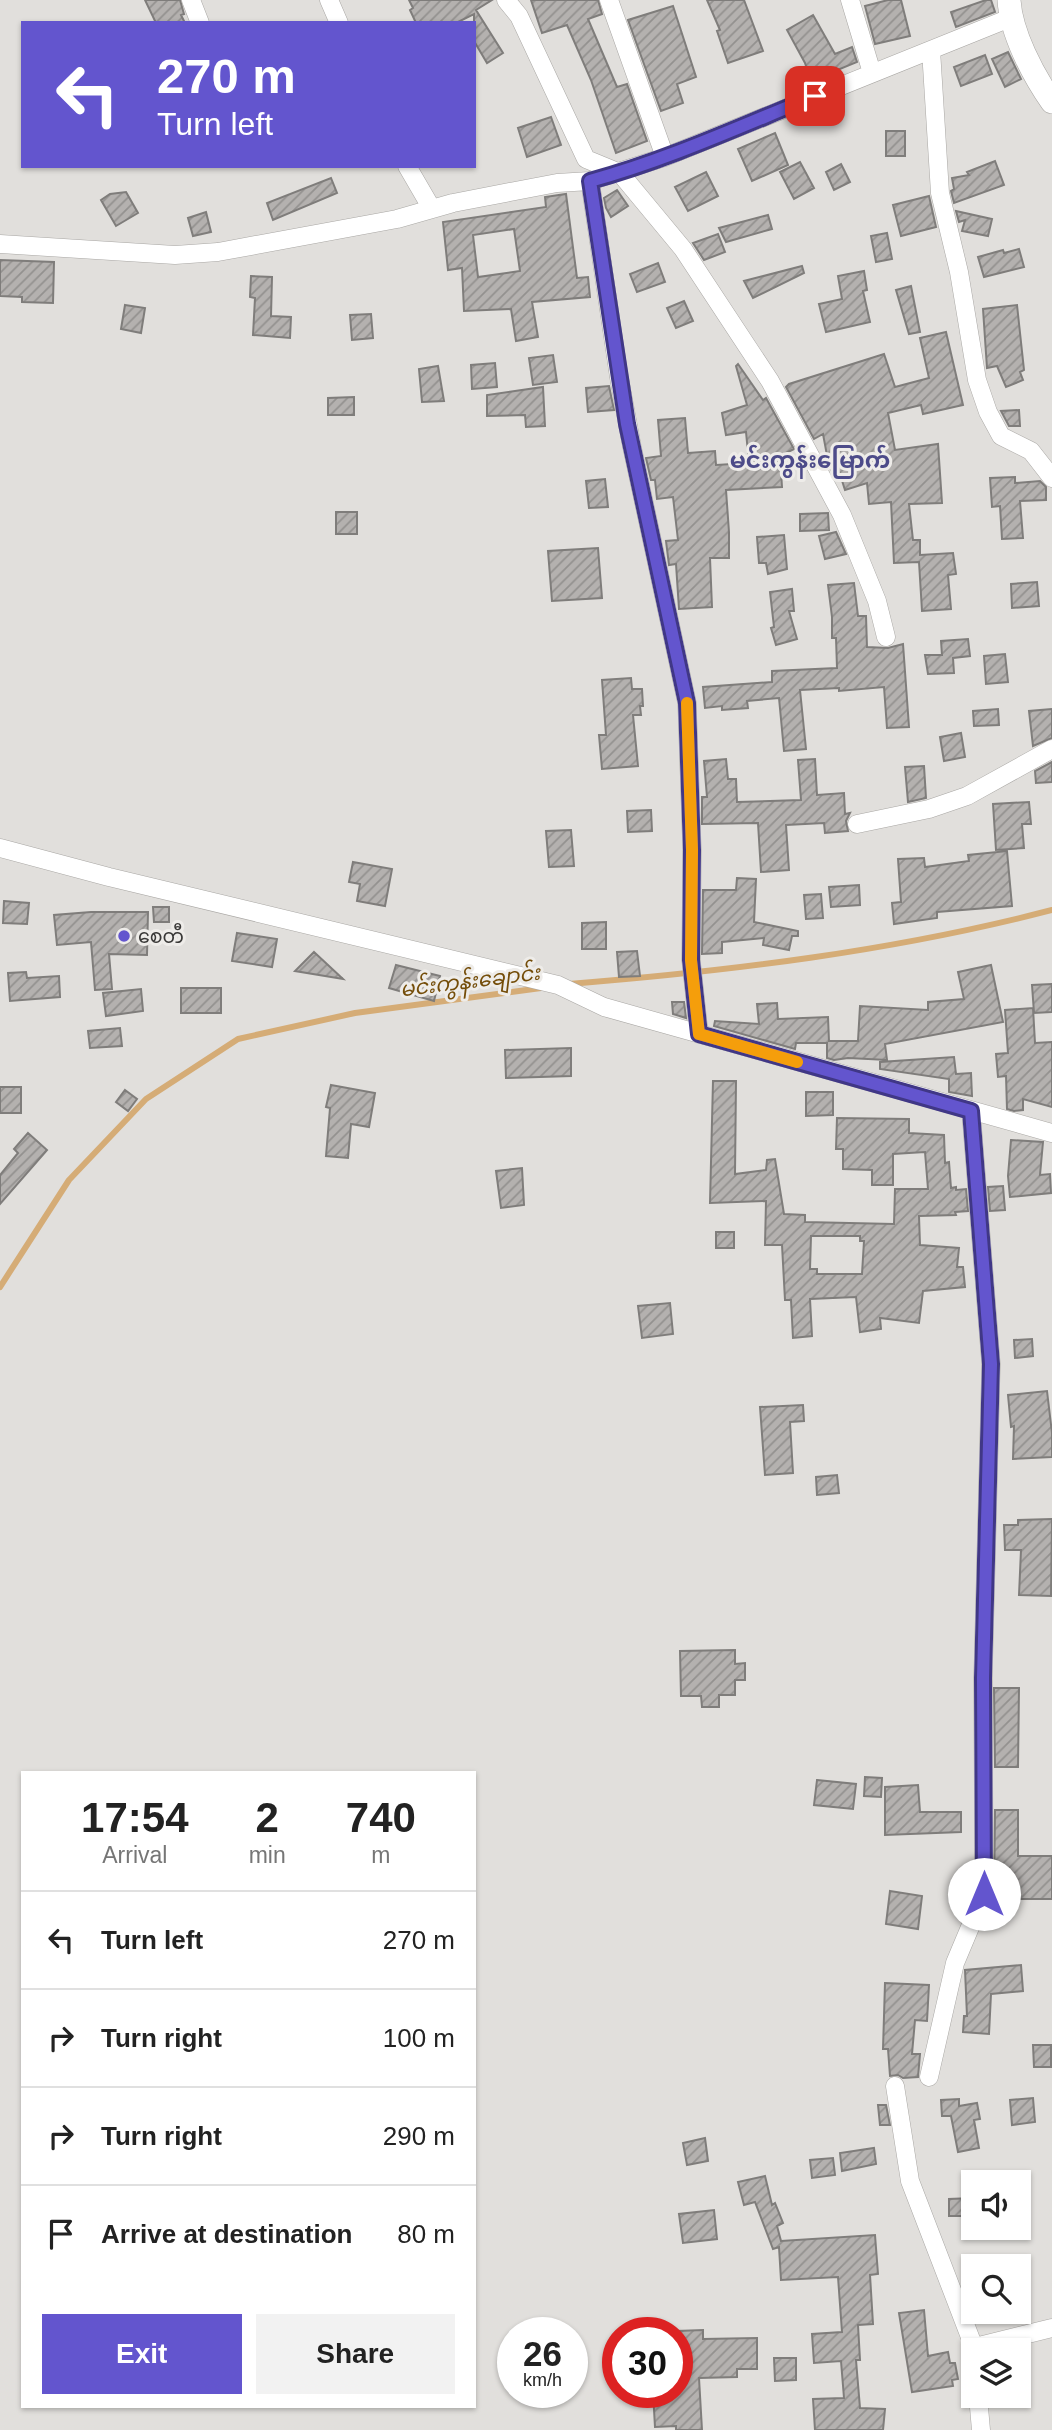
<!DOCTYPE html>
<meta charset="utf-8">
<style>
:root{--surface:#fff;--page:#f2f2f2;--text:#222;--muted:#767676;--line:#e0e0e0;--accent:#6355ce}
body{margin:0;font-family:Arial,"Noto Sans Myanmar",sans-serif;background:var(--page);color:var(--text);height:100vh;display:flex;flex-direction:column;font-size:26px;white-space:nowrap}
*{box-sizing:border-box;margin:0}
p{font-size:23px;color:var(--muted)}
.icon{flex:none;width:38px;height:38px;fill:none;stroke:currentColor;stroke-width:2;stroke-linecap:round;stroke-linejoin:round}
.map{position:relative;flex:1;overflow:hidden}
.panel{position:absolute;left:21px;top:1771px;width:455px;height:637px;display:flex;flex-direction:column;background:var(--surface);border-radius:0px;box-shadow:0 2px 5px #0004}
.panel>*{flex:none}
.hud{position:absolute;left:21px;top:21px;width:455px;height:147px;border-radius:0px;box-shadow:0 2px 5px #0004;background:#6355ce;color:#fff;overflow:hidden}
.fabs{position:absolute;left:961px;top:2170px;display:grid;gap:14px}
.fabs a{display:grid;place-items:center;width:70px;height:70px;border-radius:0px;background:var(--surface);box-shadow:0 2px 5px #0004;font-size:35px}
.speed{position:absolute;left:497px;top:2317px;display:flex;gap:14px;font-size:35px;font-weight:700;text-align:center}
.speed>*{display:grid;place-content:center;width:91px;height:91px;border-radius:50%;background:var(--surface);box-shadow:0 2px 5px #0004;line-height:1}
.speed small{font-size:18px;font-weight:400}
.speed .limit{border:10px solid #d22;background:#fff;color:#111}
.pin{position:absolute;display:grid;place-items:center;width:60px;height:60px;color:#fff;margin:-30px;border-radius:14px;box-shadow:0 4px 10px #0006}
.me{position:absolute;width:77px;margin:-38px;rotate:0deg;stroke-linejoin:round;filter:drop-shadow(0 0 5px #0008)}
.turn{display:flex;align-items:center;gap:24px;height:147px;padding:0 21px;font-size:32px}
.turn .icon{width:91px;height:91px;stroke-width:2.5}
.turn b{display:block;font-size:49px;line-height:60px}
.eta{display:flex;justify-content:space-evenly;align-items:center;height:119px;text-align:center}
.eta b{font-size:42px;font-weight:600;line-height:49px}
.cta{display:flex;gap:14px;margin-top:auto;padding:14px 21px}
.cta a{flex:1;height:80px;border-radius:0px;background:var(--accent);color:#fff;font-size:28px;font-weight:600;line-height:80px;text-align:center}
.cta a+a{background:var(--page);color:var(--text)}
ul{padding:0;list-style:none}
li{display:flex;align-items:center;gap:21px;height:98px;padding:0 21px;border-top:2px solid var(--line)}
li div{flex:1}
li b{display:block;font-size:26px}
li em{font-style:normal}
.map>svg:first-child{display:block}
</style>
<div class="map">
<svg width="1052" height="2430" viewBox="0 0 1052 2430">
<defs>
<pattern id="building-hatch" width="6" height="6" patternUnits="userSpaceOnUse" patternTransform="scale(1.75)"><rect width="6" height="6" fill="#b4b1af"/><path d="M-1 1l2-2M0 6l6-6M5 7l2-2" fill="none" stroke="#93918f"/></pattern>
</defs>
<rect width="100%" height="100%" fill="#e1dfdc"/>
<g fill="none" stroke-linecap="round" stroke-linejoin="round">
<path stroke="#d5ac76" stroke-width="6" d="M569 984C731 971 894 951 1052 910
M0 1287 69 1180 146 1099 238 1039 355 1013 541 988"/>
</g>
<path fill="url(#building-hatch)" stroke="#7f7d7b" stroke-width="2" fill-rule="evenodd" d="M145 0H180L184 14 181 15 185 23H156Z
M409 0H492L476 10 503 53 487 63 474 41V14L456 23H416L410 10 413 8Z
M531 0H598L602 14 588 19 617 87 627 84 647 141 616 153 591 80 567 25 542 33Z
M707 0H744L763 51 728 63 717 31 720 30Z
M888 0H901L910 36 875 44 865 6Z
M986 0H991L995 12 956 27 951 12Z
M673 6 696 77 677 84 683 103 661 111 628 20Z
M813 15 835 54 852 47 857 62 825 75 826 79 812 84 805 63 787 30Z
M1008 52 1021 79 1005 87 992 59Z
M985 55 992 74 961 86 954 67Z
M551 117 561 145 527 157 518 128Z
M886 131H905V156H886Z
M775 133 788 165 752 181 738 149Z
M995 161 1004 185 954 203 951 191 954 189 952 178 969 175 967 172Z
M800 162 814 188 794 199 780 172Z
M841 164 850 182 834 190 826 172Z
M706 172 718 196 688 211 675 187Z
M331 178 337 193 273 220 267 203Z
M617 190 628 206 611 217 606 208 604 198Z
M126 192 138 213 116 226 101 200 110 194Z
M566 194 577 278 588 277 590 297 532 302 538 337 516 341 511 309 464 311 462 268 448 270 443 222 546 207 545 197ZM514 229 520 271 478 277 473 235Z
M929 196 936 227 901 236 893 205Z
M956 211 992 219 988 236 962 231 965 220 959 222Z
M206 212 211 232 193 236 188 218Z
M768 215 772 229 726 242 719 228Z
M887 233 892 259 876 262 871 236Z
M718 234 725 252 704 260 693 243Z
M1019 249 1024 267 984 277 978 257 1003 250 1004 253Z
M0 260 54 262 53 303 22 302V297L0 296Z
M658 263 665 282 637 292 630 274Z
M802 266 804 273 753 298 744 281Z
M864 271 867 290 863 291 870 322 826 332 819 304 842 299 838 276Z
M251 276 272 277 271 316 291 317 290 338 253 335 255 298 250 297Z
M911 286 920 332 909 334 896 290Z
M684 301 693 321 676 328 667 308Z
M125 305 145 308 141 333 121 329Z
M1017 305 1024 370 1020 372 1023 380 1006 387 997 366 987 368 983 309Z
M371 314 373 338 352 340 350 315Z
M946 332 963 405 923 414 921 405 888 413 895 450 938 444 942 503 909 504 913 540H920V555L953 553 956 574 948 575 951 609 922 611 919 562 894 563 891 502 869 504 867 483 845 490 838 468 831 470 829 466 823 434 814 439 786 387 789 384 884 354 895 387 929 378 920 338Z
M553 355 557 382 533 385 529 358Z
M495 363 497 387 472 389 471 365Z
M738 364 763 400 766 398 794 449 780 456 782 487 726 490 729 532V558H710L712 607 679 609 676 564 669 565 666 541 678 540 673 497 657 499 655 480H651L646 458 661 456 658 420 685 418 688 453 715 451 716 465 749 463 746 432 726 435 722 413 747 405 736 366Z
M438 366 444 401 422 402 419 369Z
M609 386 614 410 588 412 586 388Z
M543 387 545 426 526 427 525 415 487 416V395Z
M354 397V415H328V398Z
M1019 410 1020 426H1009L1001 411Z
M1015 477V483L1040 481 1046 487V500L1020 501 1023 538 1002 539 1000 506 992 507 990 478Z
M605 479 608 507 589 508 586 481Z
M336 512H357V534H336Z
M828 513 829 530 800 531V514Z
M836 532 846 554 825 559 819 536Z
M784 535 787 569 768 574 766 563H759L757 537Z
M598 548 602 598 552 601 548 551Z
M1037 582 1039 606 1012 608 1011 584Z
M854 583 858 616H866L867 647 888 648 903 644 909 727 887 728 884 687 839 691V688L800 690 806 749 784 751 779 698 747 701 748 708 722 710V706L705 708 703 687 772 682V671L837 668 836 638H832V617L828 585Z
M792 589 794 611H789L797 639 776 645 771 628 774 627 770 592Z
M968 639 970 656 953 658 954 673 928 674 925 655H942L941 641Z
M1005 654 1008 682 986 684 984 656Z
M631 678 632 689H642L643 706H640L641 715H633L638 766 602 769 599 735H606L602 680Z
M998 709 999 725 974 726 973 711Z
M1052 709V738L1033 746 1029 711Z
M961 733 965 757 944 761 940 737Z
M726 759 728 779H736L737 802 801 800 798 760 815 759 817 795 844 793 845 814 850 813 846 821 848 831 825 833 824 823 786 825 789 870 761 872 758 823 702 824V797H707L704 761Z
M1052 762V782L1036 783 1035 771Z
M924 766 926 798 908 802 905 767Z
M1029 802 1031 824H1022L1024 848 996 850 993 804Z
M651 810 652 831 628 832 627 811Z
M571 830 574 866 549 867 546 831Z
M1007 851 1012 906 937 912V918L894 924 892 903 901 902 898 859 924 858 925 867 969 861 968 855Z
M353 862 392 869 385 906 357 901 360 884 349 882Z
M737 878 756 879 754 922 798 931V936H792L789 950 763 945 764 938 722 942V953L702 954 703 890H736Z
M859 885 860 905 831 907 829 887Z
M821 894 823 918 806 919 804 895Z
M4 901 29 903 27 924 3 923Z
M153 907H169V922H154Z
M91 912H148L147 955 109 954 112 989 95 990 91 942 57 945 54 915Z
M606 922V949H582V923Z
M237 933 277 939 272 967 232 961Z
M637 951 640 976 619 977 617 952Z
M314 952 343 979 295 971Z
M396 965 440 976 434 1001 389 988Z
M991 965 1003 1022 885 1044 887 1060 848 1058 834 1060 827 1058V1043H796L795 1049 714 1026 715 1021 759 1024 757 1004 777 1003 778 1019 828 1017 829 1041H858L860 1006 928 1010V1002L964 999 958 972Z
M26 972 27 978 59 976 60 997 10 1001 8 973Z
M1052 984V1012L1034 1013 1032 985Z
M181 988H221V1013H181Z
M141 989 143 1011 106 1016 103 993Z
M672 1002H684L686 1018 673 1014Z
M1033 1008 1035 1043 1052 1042V1107L1023 1099V1110L1014 1111 1007 1109 1006 1076 998 1077 996 1054 1008 1053 1005 1010Z
M120 1028 122 1046 90 1048 88 1031Z
M571 1048V1076L506 1078 505 1050Z
M954 1057 956 1074 971 1073 972 1096 949 1092V1079L880 1069V1062Z
M713 1081H736L735 1174 766 1170 767 1160 775 1159 784 1214 805 1215V1222L894 1224 895 1189H928L925 1152 893 1154V1185H872V1170L843 1169V1149H836L837 1118 909 1119V1133L944 1135 945 1163 949 1162 951 1188 956 1187V1190L966 1189 968 1211 955 1212 956 1215 919 1216 920 1245 959 1248 957 1267H963L965 1287 923 1291 919 1323 880 1318 881 1329 860 1332 856 1297 810 1299 812 1336 793 1338 791 1300H785L782 1245H765L766 1201 710 1203ZM811 1236H860V1241H864L862 1274H817V1269H810Z
M331 1085 375 1093 369 1127 351 1124 348 1158 326 1156 330 1108 326 1107Z
M0 1087H21V1113H0Z
M125 1090 137 1099 128 1111 116 1102Z
M806 1092H833V1115L806 1116Z
M28 1133 47 1150 0 1204V1175L18 1153 14 1149Z
M1011 1140 1043 1142 1040 1175 1050 1174 1051 1193 1010 1197 1008 1176Z
M522 1168 524 1205 501 1208 496 1171Z
M1003 1186 1005 1210 990 1211 988 1187Z
M716 1232H734V1248H716Z
M670 1303 673 1334 642 1338 638 1306Z
M1032 1339 1033 1356 1015 1358 1014 1340Z
M1047 1391 1052 1433V1457L1013 1459 1014 1426 1011 1427 1008 1395Z
M803 1405 804 1421 790 1422 793 1473 765 1475 760 1407Z
M837 1475 839 1493 817 1495 816 1477Z
M1052 1519 1051 1596 1019 1595 1021 1550H1005L1004 1525H1018V1520Z
M735 1650V1664L745 1663V1680H735V1695H719V1707H702L701 1696H681L680 1651Z
M994 1688H1019L1018 1767H995Z
M865 1777 882 1778 881 1797 864 1796Z
M817 1780 856 1784 853 1809 814 1805Z
M918 1785 920 1812H961V1832L885 1835V1787Z
M995 1810H1018V1856H1052V1899H994Z
M890 1891 922 1896 918 1929 886 1924Z
M1021 1965 1023 1991 991 1994 989 2034 963 2032 964 2016H967L965 1970Z
M885 1983 929 1985 927 2021 915 2020 912 2054H920L918 2077 903 2078 898 2075 890 2076 888 2049H883Z
M1033 2045H1051V2067H1034Z
M1033 2098 1035 2122 1012 2125 1010 2100Z
M959 2099V2106L977 2103 980 2119 974 2120 979 2148 958 2152 951 2116H942L941 2100Z
M878 2105H886L890 2125H880Z
M705 2138 708 2161 687 2165 683 2143Z
M874 2148 876 2164 842 2171 840 2153Z
M833 2158 835 2175 812 2178 810 2160Z
M765 2176 772 2205 775 2203 783 2223 777 2226 781 2241 875 2235 878 2274 870 2275 873 2324 858 2325 860 2360H856L860 2408 885 2409 883 2430H815L813 2399 844 2398 841 2361 814 2363 812 2334 842 2332 838 2277 781 2280 779 2247 773 2249 755 2202 744 2205 738 2182Z
M973 2198V2216H949V2199Z
M714 2210 717 2239 683 2243 679 2214Z
M924 2310 928 2356 948 2352 950 2363H955L958 2379 952 2380 953 2386 912 2392 899 2313Z
M703 2330V2339L757 2338V2369H737V2377L699 2378 702 2430H676V2426L655 2427 653 2392H677V2331Z
M774 2358H796V2380L775 2381Z"/>
<g fill="none" stroke-linecap="round" stroke-linejoin="round">
<defs>
<path id="minor" d="M191 0 200 23
M329 0 339 23
M506 0 519 16 586 159 620 173 683 249 770 381 842 515 877 601 886 637
M609 0 665 157
M850 0 872 73
M931 50 940 193 959 272 977 380 988 412 1001 436 1031 451 1052 478
M407 166 432 209
M590 181 619 377 632 447 687 703 692 850 691 960 699 1034
M0 244 175 255 218 252 397 219 453 203 557 183 590 181 665 157 1010 18
M857 824 929 809 967 796 1052 749
M0 848 109 877 558 985 604 1007 1052 1133
M929 2077 955 1963 984 1894 983 1678 991 1364 971 1111
M895 2086 910 2181 975 2350
M975 2347 1052 2328
M978 2396 981 2430"/>
<path id="tertiary" d="M1009 0C1011 33 1033 75 1052 102"/>
</defs>
<use href="#minor" stroke="#a9a7a4" stroke-width="19"/>
<use href="#tertiary" stroke="#a9a7a4" stroke-width="24"/>
<use href="#minor" stroke="#fff" stroke-width="18"/>
<use href="#tertiary" stroke="#fff" stroke-width="23"/>
</g>
<g fill="none" stroke-linecap="round" stroke-linejoin="round">
<defs>
<path id="route" d="M815 96C741 126 667 160 590 181L627 424 687 703 692 850 691 960 699 1034 971 1111 991 1364 983 1678 984 1894"/>
</defs>
<use href="#route" stroke="#403786" stroke-width="18"/>
<use href="#route" stroke="#6355ce" stroke-width="12"/>
<path stroke="#f59e0b" stroke-width="12" d="M687 703 692 850 691 960 699 1034 797 1062"/>
</g>
<circle fill="#6355ce" stroke="#eeece9" stroke-width="2.5" cx="124" cy="936" r="7"/>
<g text-anchor="middle" stroke-width="6" stroke-linejoin="round" paint-order="stroke">
<g font-size="19" fill="#393837" stroke="#eeece9" text-anchor="start">
<text x="138" y="943">စေတီ</text>
</g>
<g font-size="21" font-style="italic" fill="#744d09" stroke="#eeece9">
<text transform="translate(470 981) rotate(-7)" y="7">မင်းကွန်းချောင်း</text>
</g>
<g font-size="23" font-weight="bold" fill="#4d4b89" stroke="#eeece9">
<text x="810" y="468">မင်းကွန်းမြောက်</text>
</g>
</g>
</svg>
<div class="fabs">
<a><svg class="icon" aria-label="sound" viewBox="0 0 24 24"><path d="M4 9h4l5-4v14l-5-4H4zM17 9q2 3 0 6"/></svg></a>
<a><svg class="icon" aria-label="search" viewBox="0 0 24 24"><circle cx="10" cy="10" r="6"/><path d="M15 15l6 6"/></svg></a>
<a><svg class="icon" aria-label="layers" viewBox="0 0 24 24"><path d="M12 4l9 5-9 5-9-5zM3 14l9 5 9-5"/></svg></a>
</div>
<div class="speed"><div>26<small>km/h</small></div><div class="limit">30</div></div>
<div class="pin" style="left:815px;top:96px;background:#d93025"><svg class="icon" aria-label="arrive" viewBox="0 0 24 24"><path d="M6 21V4h12l-3 4 3 4H6"/></svg></div>
<svg class="me" style="left:984px;top:1894px" viewBox="-20 -20 40 40"><circle r="19" fill="#fff"/><path d="M0-13L10 11 0 6-10 11z" fill="#6355ce"/></svg>
<div class="hud">
<div class="turn"><svg class="icon" aria-label="left" viewBox="0 0 24 24"><path d="M17 20v-9H6M10 6l-5 5 5 5"/></svg><div><b>270 m</b>Turn left</div></div>
</div>
<section class="panel">
<div class="eta">
<div><b>17:54</b><p>Arrival</p></div>
<div><b>2</b><p>min</p></div>
<div><b>740</b><p>m</p></div>
</div>
<ul>
<li><svg class="icon" aria-label="left" viewBox="0 0 24 24"><path d="M17 20v-9H6M10 6l-5 5 5 5"/></svg><div><b>Turn left</b></div><em>270 m</em></li>
<li><svg class="icon" aria-label="right" viewBox="0 0 24 24"><path d="M7 20v-9h11M14 6l5 5-5 5"/></svg><div><b>Turn right</b></div><em>100 m</em></li>
<li><svg class="icon" aria-label="right" viewBox="0 0 24 24"><path d="M7 20v-9h11M14 6l5 5-5 5"/></svg><div><b>Turn right</b></div><em>290 m</em></li>
<li><svg class="icon" aria-label="arrive" viewBox="0 0 24 24"><path d="M6 21V4h12l-3 4 3 4H6"/></svg><div><b>Arrive at destination</b></div><em>80 m</em></li>
</ul>
<div class="cta"><a>Exit</a><a>Share</a></div>
</section>
</div>
